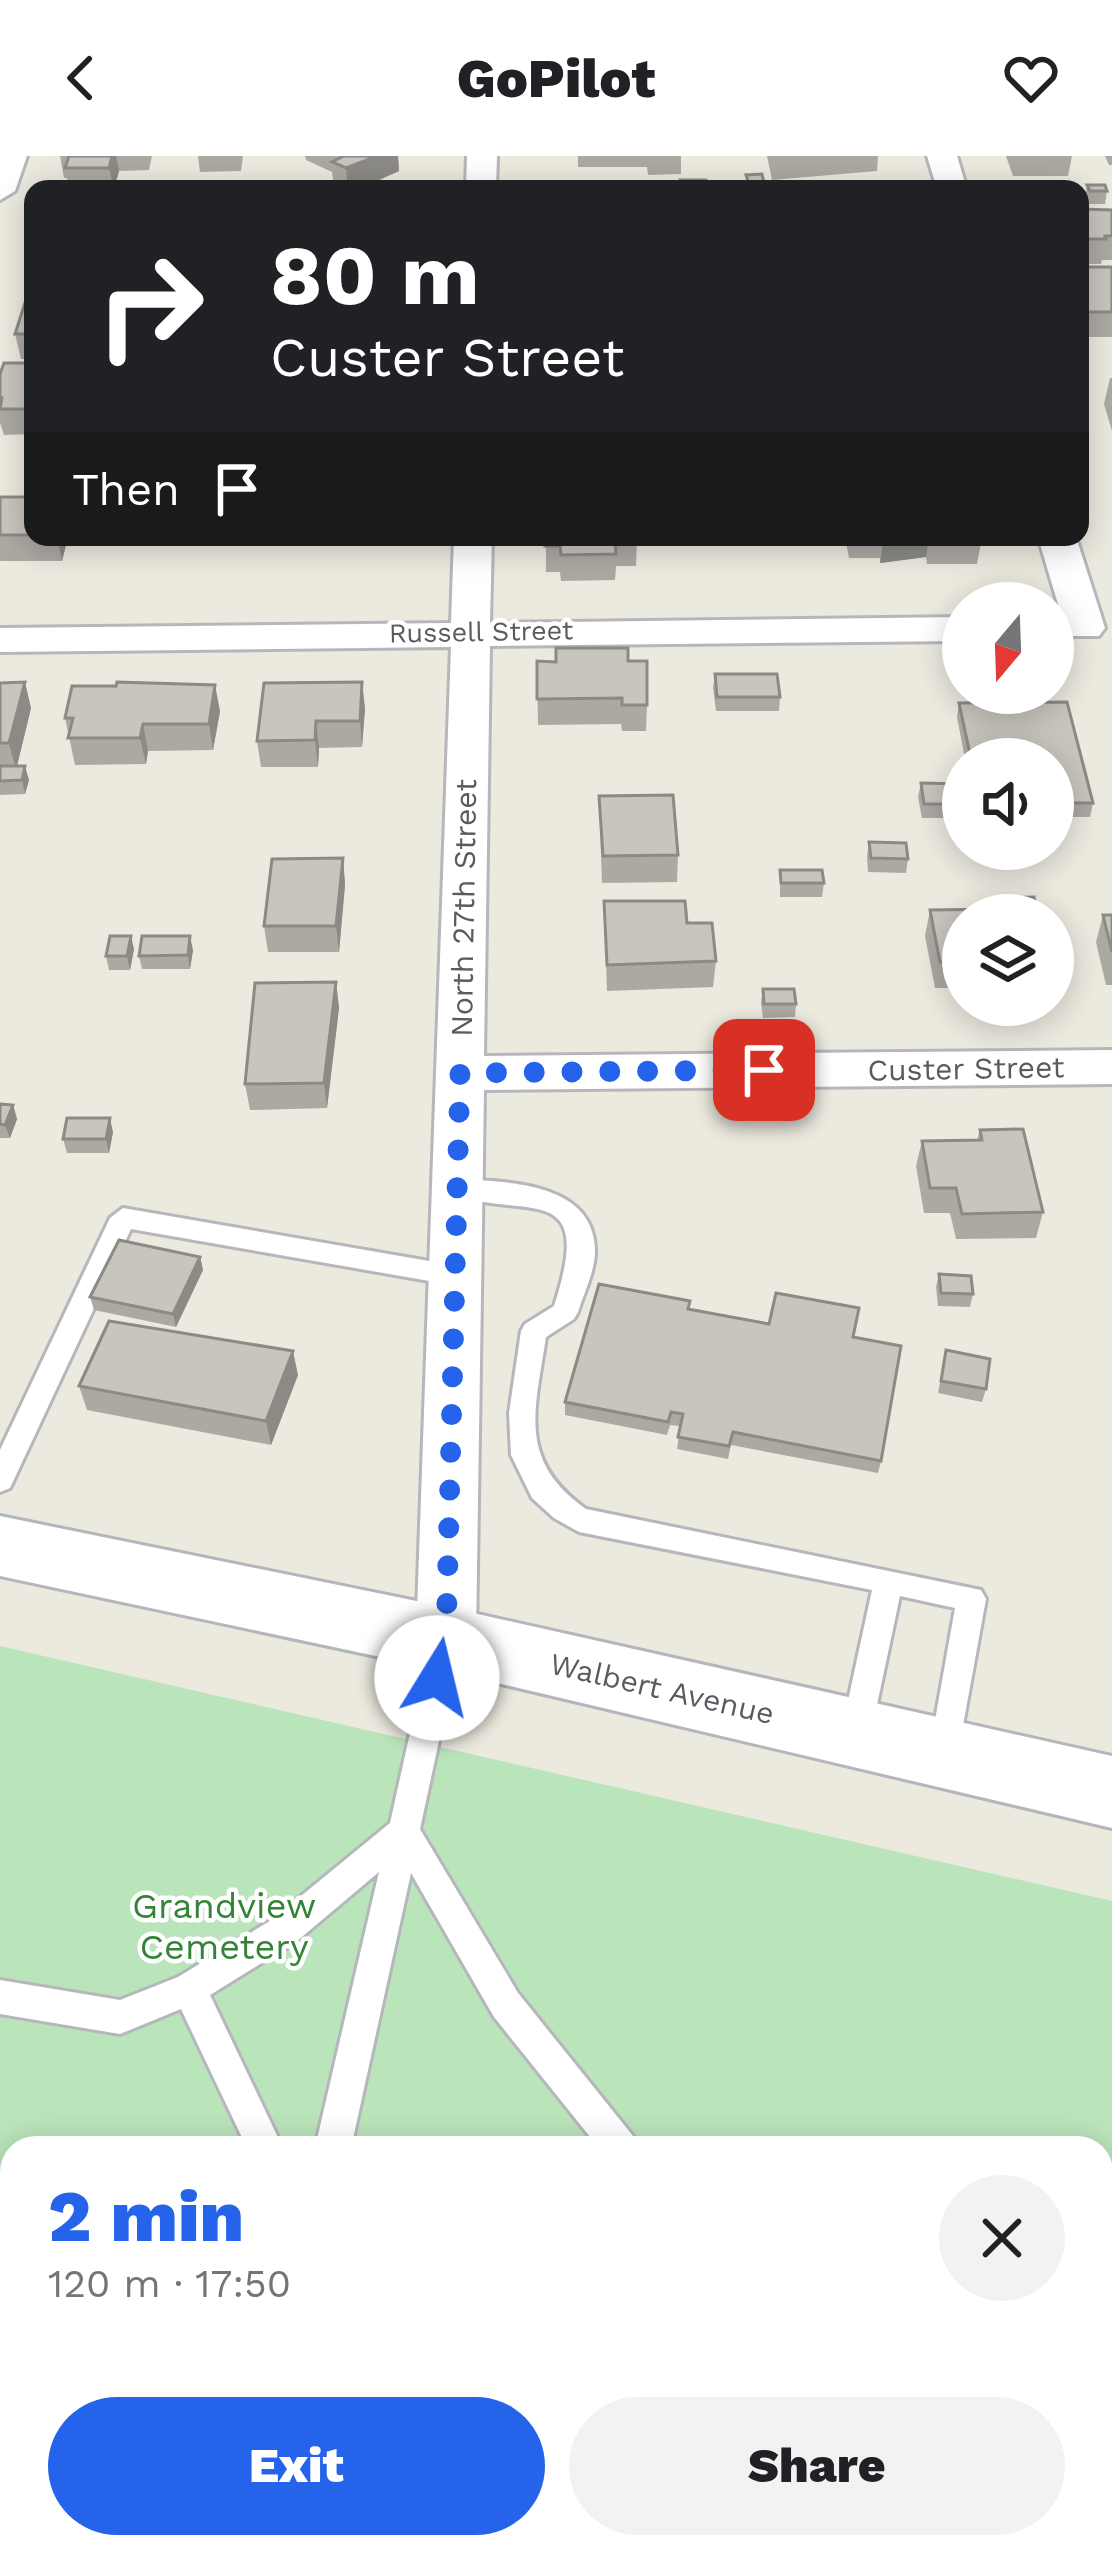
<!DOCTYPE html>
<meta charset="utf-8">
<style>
:root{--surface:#fff;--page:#f2f2f2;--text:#202124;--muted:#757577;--accent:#2563eb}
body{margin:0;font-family:"Work Sans",sans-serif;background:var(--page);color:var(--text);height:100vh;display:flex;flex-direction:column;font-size:45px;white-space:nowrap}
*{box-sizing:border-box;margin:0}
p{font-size:39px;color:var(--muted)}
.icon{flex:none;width:66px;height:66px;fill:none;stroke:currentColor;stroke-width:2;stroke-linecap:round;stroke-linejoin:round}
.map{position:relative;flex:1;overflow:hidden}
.drawer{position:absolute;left:0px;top:1980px;width:1113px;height:423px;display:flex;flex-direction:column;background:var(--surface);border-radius:36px 36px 0 0;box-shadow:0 6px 30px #0003}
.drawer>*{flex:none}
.top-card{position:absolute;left:24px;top:24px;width:1065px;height:366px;border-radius:24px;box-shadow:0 6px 30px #0003;background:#202124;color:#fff;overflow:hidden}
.needle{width:78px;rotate:199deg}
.controls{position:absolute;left:942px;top:426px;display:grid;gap:24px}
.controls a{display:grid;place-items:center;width:132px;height:132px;border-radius:50%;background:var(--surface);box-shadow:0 6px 30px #0003;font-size:60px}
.pin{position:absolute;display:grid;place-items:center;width:102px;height:102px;color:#fff;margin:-51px;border-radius:24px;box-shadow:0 6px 18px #0006}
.me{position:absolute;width:132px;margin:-66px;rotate:9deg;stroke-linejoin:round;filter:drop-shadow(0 0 9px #0008)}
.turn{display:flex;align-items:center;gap:42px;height:252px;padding:0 48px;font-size:54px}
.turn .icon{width:156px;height:156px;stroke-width:2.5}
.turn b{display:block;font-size:84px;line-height:102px}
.then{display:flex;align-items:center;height:114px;padding:0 48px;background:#0003;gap:24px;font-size:45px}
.round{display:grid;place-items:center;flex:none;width:126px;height:126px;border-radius:63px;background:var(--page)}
.head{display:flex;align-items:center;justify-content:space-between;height:204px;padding:0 48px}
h1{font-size:72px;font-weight:800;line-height:90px;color:var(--accent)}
.cta{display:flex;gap:24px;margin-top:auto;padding:24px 48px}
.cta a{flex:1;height:138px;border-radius:72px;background:var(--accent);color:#fff;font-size:48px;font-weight:800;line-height:138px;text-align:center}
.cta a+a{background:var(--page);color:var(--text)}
header{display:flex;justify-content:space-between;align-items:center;height:156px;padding:0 48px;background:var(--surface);font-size:54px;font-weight:800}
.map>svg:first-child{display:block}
</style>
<header><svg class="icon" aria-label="back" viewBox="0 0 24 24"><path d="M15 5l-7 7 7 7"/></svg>GoPilot<svg class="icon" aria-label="heart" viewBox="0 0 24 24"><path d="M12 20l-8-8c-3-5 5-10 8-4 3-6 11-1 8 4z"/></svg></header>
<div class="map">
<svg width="1112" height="2401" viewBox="0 0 1112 2401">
<rect width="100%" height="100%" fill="#ece9df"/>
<path fill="#bae4ba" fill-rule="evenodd" d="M0 1490 1112 1745V2401H0ZM12 1992H1101V2391H12Z"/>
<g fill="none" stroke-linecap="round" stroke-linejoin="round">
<defs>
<path id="lane" d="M459 1023C507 1026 592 1026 595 1092 596 1114 584 1136 578 1156L574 1163 546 1181C535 1255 517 1304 586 1353L981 1434 986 1443 956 1608 945 1612 934 1608 929 1598 955 1452 900 1440 871 1577 867 1587 856 1591 845 1587 841 1577 872 1434 579 1376 554 1362 532 1342 511 1299 509 1257 521 1175 525 1168 554 1150C595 1024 531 1063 450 1039L446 1032 450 1025Z
M123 1052 458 1110 471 1120 458 1130 131 1073 10 1332 0 1336V1294L110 1062Z
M446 1470 457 1474 461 1483 420 1673 518 1837 633 1980 639 1992H599L494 1861 411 1717 351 1992H315L379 1716 297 1785 210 1839 283 1992H247L181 1853 120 1878 0 1858V1824L120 1844 178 1821 273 1763 390 1667 431 1483 435 1474Z
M1101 2159 1112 2161V2199L1101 2195Z
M192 2391H232L229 2401H189Z"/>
<path id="street" d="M0 0H27L15 35 0 44Z
M467 0H497L496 33H466Z
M927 0H957L967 33H937Z
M454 381H492L490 467 963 461V485L490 490 484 900 1112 894V928L484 934 476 1483 467 1502 446 1509 425 1502 416 1483 451 491 0 496V472L451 467Z
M1038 381H1076L1105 472 1099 480H1071L1065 472Z"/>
<path id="secondary" d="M0 1360 446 1451 1112 1600V1672L446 1515 0 1420Z"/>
</defs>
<use href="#lane" stroke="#b5b7bc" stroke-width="6"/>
<use href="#street" stroke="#b5b7bc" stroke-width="6"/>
<use href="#secondary" stroke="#b3b6bc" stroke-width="6"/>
<use href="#lane" fill="#fff" fill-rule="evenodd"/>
<use href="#street" fill="#fff" fill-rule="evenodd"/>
<use href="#secondary" fill="#fff" fill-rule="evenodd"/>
</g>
<path fill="#aca9a3" d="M60 0H152L149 14 119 15 114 33H69L67 22H64Z
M198 0H243L241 15 200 16Z
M305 0H398L399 15 356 33H342L334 30 332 16 306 4Z
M578 0H681V18L648 19 647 11H578Z
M767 0H878L877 15 772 24Z
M1006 0H1072L1068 20H1013Z
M1105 0H1112V9H1109Z
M746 19 764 27V33H746Z
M1087 29 1107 35 1105 48H1087L1085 41Z
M1080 53 1112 54V104H1102L1101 108H1080Z
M1080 111H1112V181H1082Z
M33 122V203H21L15 178Z
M33 207V278L4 279 0 267V218Z
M1110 222H1112V275L1104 248Z
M0 341H33V381H68L62 405H0Z
M546 381H637L636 410H616L615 424 561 425 560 416H546Z
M680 381H702V390H681Z
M845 381H982L977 408H927L926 401 880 407V402H849Z
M537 505H628L647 549 646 575H622L621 568 538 569Z
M715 518 780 541 779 555H716L713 532Z
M362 526 365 553 362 591 319 592 318 611H261L257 585Z
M0 527 31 552 17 610 29 624 25 638 0 639Z
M1067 546 1093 647 1090 661H1053V603H965L957 561 959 547Z
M220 555 213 594 148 595 146 608 75 609 65 562Z
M921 627 963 628V662H922L918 641Z
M599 640 678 699 677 726 602 727Z
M869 686 908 703 906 717 868 716 867 700Z
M343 702 345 729 339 796H268L264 770Z
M780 714 824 727 822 741H780Z
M999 742 1037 755 963 759V832H935L925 780 930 754 997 753Z
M604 745 687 767 716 805 713 831 607 835Z
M1103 759H1112V829H1106L1096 786Z
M134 793 130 814H109L106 800Z
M193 794 190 813H142L139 800Z
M336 826 339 852 327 952 250 954 245 928Z
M763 833 796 848 795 861 763 862 761 847Z
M0 948 13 949 17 963 10 982H0Z
M980 974 1043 1056 1036 1082 956 1083 950 1057H924L916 1010 922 985 977 984Z
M113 976 109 997H67L63 983Z
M200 1101 203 1114 176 1171 94 1154 90 1141Z
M939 1118 973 1138 970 1151 938 1150 936 1131Z
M689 1153 853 1181 881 1305 878 1317 731 1289 728 1303 677 1293 680 1270 670 1269 667 1279 565 1259V1246Z
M946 1194 986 1233 982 1246 938 1237Z
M298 1219 271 1289 87 1254 79 1230Z"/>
<path fill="#8c8a85" d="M112 0H116L119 15 114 33 109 12Z
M377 0H398L399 15 366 30 348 33 346 12Z
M57 381H68L62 405Z
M884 381H929L926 401 880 407Z
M25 526 31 552 16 614 9 587Z
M362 526 365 553 362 591 360 565Z
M215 529 220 555 213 594 209 568Z
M316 565 319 592 318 611 315 584Z
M143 568 148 595 146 608 140 582Z
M25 610 29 624 25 638 22 624Z
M343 702 345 729 339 796 336 770Z
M131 780 134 793 130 814 127 800Z
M190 780 193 794 190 813 188 799Z
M336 826 339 852 327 952 324 927Z
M13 949 17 963 10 982 5 969Z
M110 962 113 976 109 997 106 983Z
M200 1101 203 1114 176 1171 173 1158Z
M293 1195 298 1219 271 1289 266 1265Z"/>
<path fill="#c8c5be" stroke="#8c8a85" stroke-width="3" d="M69 0H112L109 12H65Z
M344 0H377L346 12 332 6Z
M762 18 764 27 749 28 746 19Z
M680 24H706L707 32 680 33Z
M1087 29H1105L1107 35H1090Z
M119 30H143V33H118Z
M192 30H212L211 33H191Z
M1080 53 1112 54V80H1105L1106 83H1080Z
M1080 111H1112V156H1087L1080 138Z
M33 122V178H15Z
M4 207H33V253H0L2 242H0V218Z
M0 341H33V379H0Z
M546 381H637V384H615L616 398 561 399 560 390H545Z
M556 492H628V505H647V549H622V542L537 543V505L556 506Z
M715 518H777L780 541H717Z
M25 526 9 587H0V527Z
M117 526 215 529 209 568H143L140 582H68L73 562H65L72 530H116Z
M362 526 360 565H316L315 584 257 585 264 527Z
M1067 546 1093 647H1053V603H971L959 547Z
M0 610H25L22 624 0 625Z
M921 627 963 628V648H924Z
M673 639 678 699 603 700 599 640Z
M869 686 906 687 908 703 871 702Z
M343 702 336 770H264L272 703Z
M780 714H822L824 727H781Z
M1034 741 1037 755H1043L1044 759H963V806H940L930 754 1002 753 999 742Z
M604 745H685L687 767H712L716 805 607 809Z
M1103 759H1112V796Z
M110 780H131L127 800H106Z
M142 780H190L188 799 139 800Z
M336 826 324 927 245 928 255 827Z
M763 833H794L796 848H764Z
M0 948 13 949 5 969 0 968Z
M67 962H110L106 983H63Z
M1023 973 1043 1056 962 1058 956 1032H930L922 985 982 984 980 974Z
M119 1084 200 1101 173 1158 90 1141Z
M939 1118 971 1120 973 1138 941 1137Z
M599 1128 690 1145 688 1153 769 1168 776 1137 859 1152 853 1181 901 1190 881 1305 733 1276 729 1290 678 1281 683 1258 671 1256 668 1266 565 1246Z
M109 1165 293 1195 266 1265 79 1230Z
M946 1194 990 1203 986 1233 941 1225Z"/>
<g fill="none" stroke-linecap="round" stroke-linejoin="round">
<path stroke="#2563eb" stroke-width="21" stroke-dasharray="0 37.8" d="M437 1522 446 1483 460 917 764 914"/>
</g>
<g text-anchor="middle" stroke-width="9" stroke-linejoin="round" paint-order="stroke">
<g font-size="27" fill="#585c60" stroke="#fff">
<text transform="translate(481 476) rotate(-1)" y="9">Russell Street</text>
</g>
<g font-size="30" fill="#585c60" stroke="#fff">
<text transform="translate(464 752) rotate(-89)" y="10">North 27th Street</text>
<text transform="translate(966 913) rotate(-1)" y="10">Custer Street</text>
<text transform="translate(662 1533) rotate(13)" y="10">Walbert Avenue</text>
</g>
<g font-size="36" fill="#338436" stroke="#fff">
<text x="224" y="1762">Grandview<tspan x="224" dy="41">Cemetery</tspan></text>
</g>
</g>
</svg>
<div class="controls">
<a><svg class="needle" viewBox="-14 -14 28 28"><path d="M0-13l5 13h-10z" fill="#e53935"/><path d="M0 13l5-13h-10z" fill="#757577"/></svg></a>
<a><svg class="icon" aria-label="sound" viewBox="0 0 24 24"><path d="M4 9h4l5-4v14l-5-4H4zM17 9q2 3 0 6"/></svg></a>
<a><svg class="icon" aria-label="layers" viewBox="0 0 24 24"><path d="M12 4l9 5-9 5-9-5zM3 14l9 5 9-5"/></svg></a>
</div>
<div class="pin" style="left:764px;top:914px;background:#d93025"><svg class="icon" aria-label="arrive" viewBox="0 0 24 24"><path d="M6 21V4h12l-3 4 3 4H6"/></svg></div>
<svg class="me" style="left:437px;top:1522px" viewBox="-20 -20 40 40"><circle r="19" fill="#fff"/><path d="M0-13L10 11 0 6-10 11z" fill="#2563eb"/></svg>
<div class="top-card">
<div class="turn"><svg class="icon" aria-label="right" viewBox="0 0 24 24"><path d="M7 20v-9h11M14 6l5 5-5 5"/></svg><div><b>80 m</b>Custer Street</div></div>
<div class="then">Then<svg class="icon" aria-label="arrive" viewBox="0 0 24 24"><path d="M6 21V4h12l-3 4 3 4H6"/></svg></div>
</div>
<section class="drawer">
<div class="head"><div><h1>2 min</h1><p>120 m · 17:50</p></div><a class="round"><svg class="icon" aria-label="close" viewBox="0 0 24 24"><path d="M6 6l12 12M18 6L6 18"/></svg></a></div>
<div class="cta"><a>Exit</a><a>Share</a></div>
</section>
</div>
